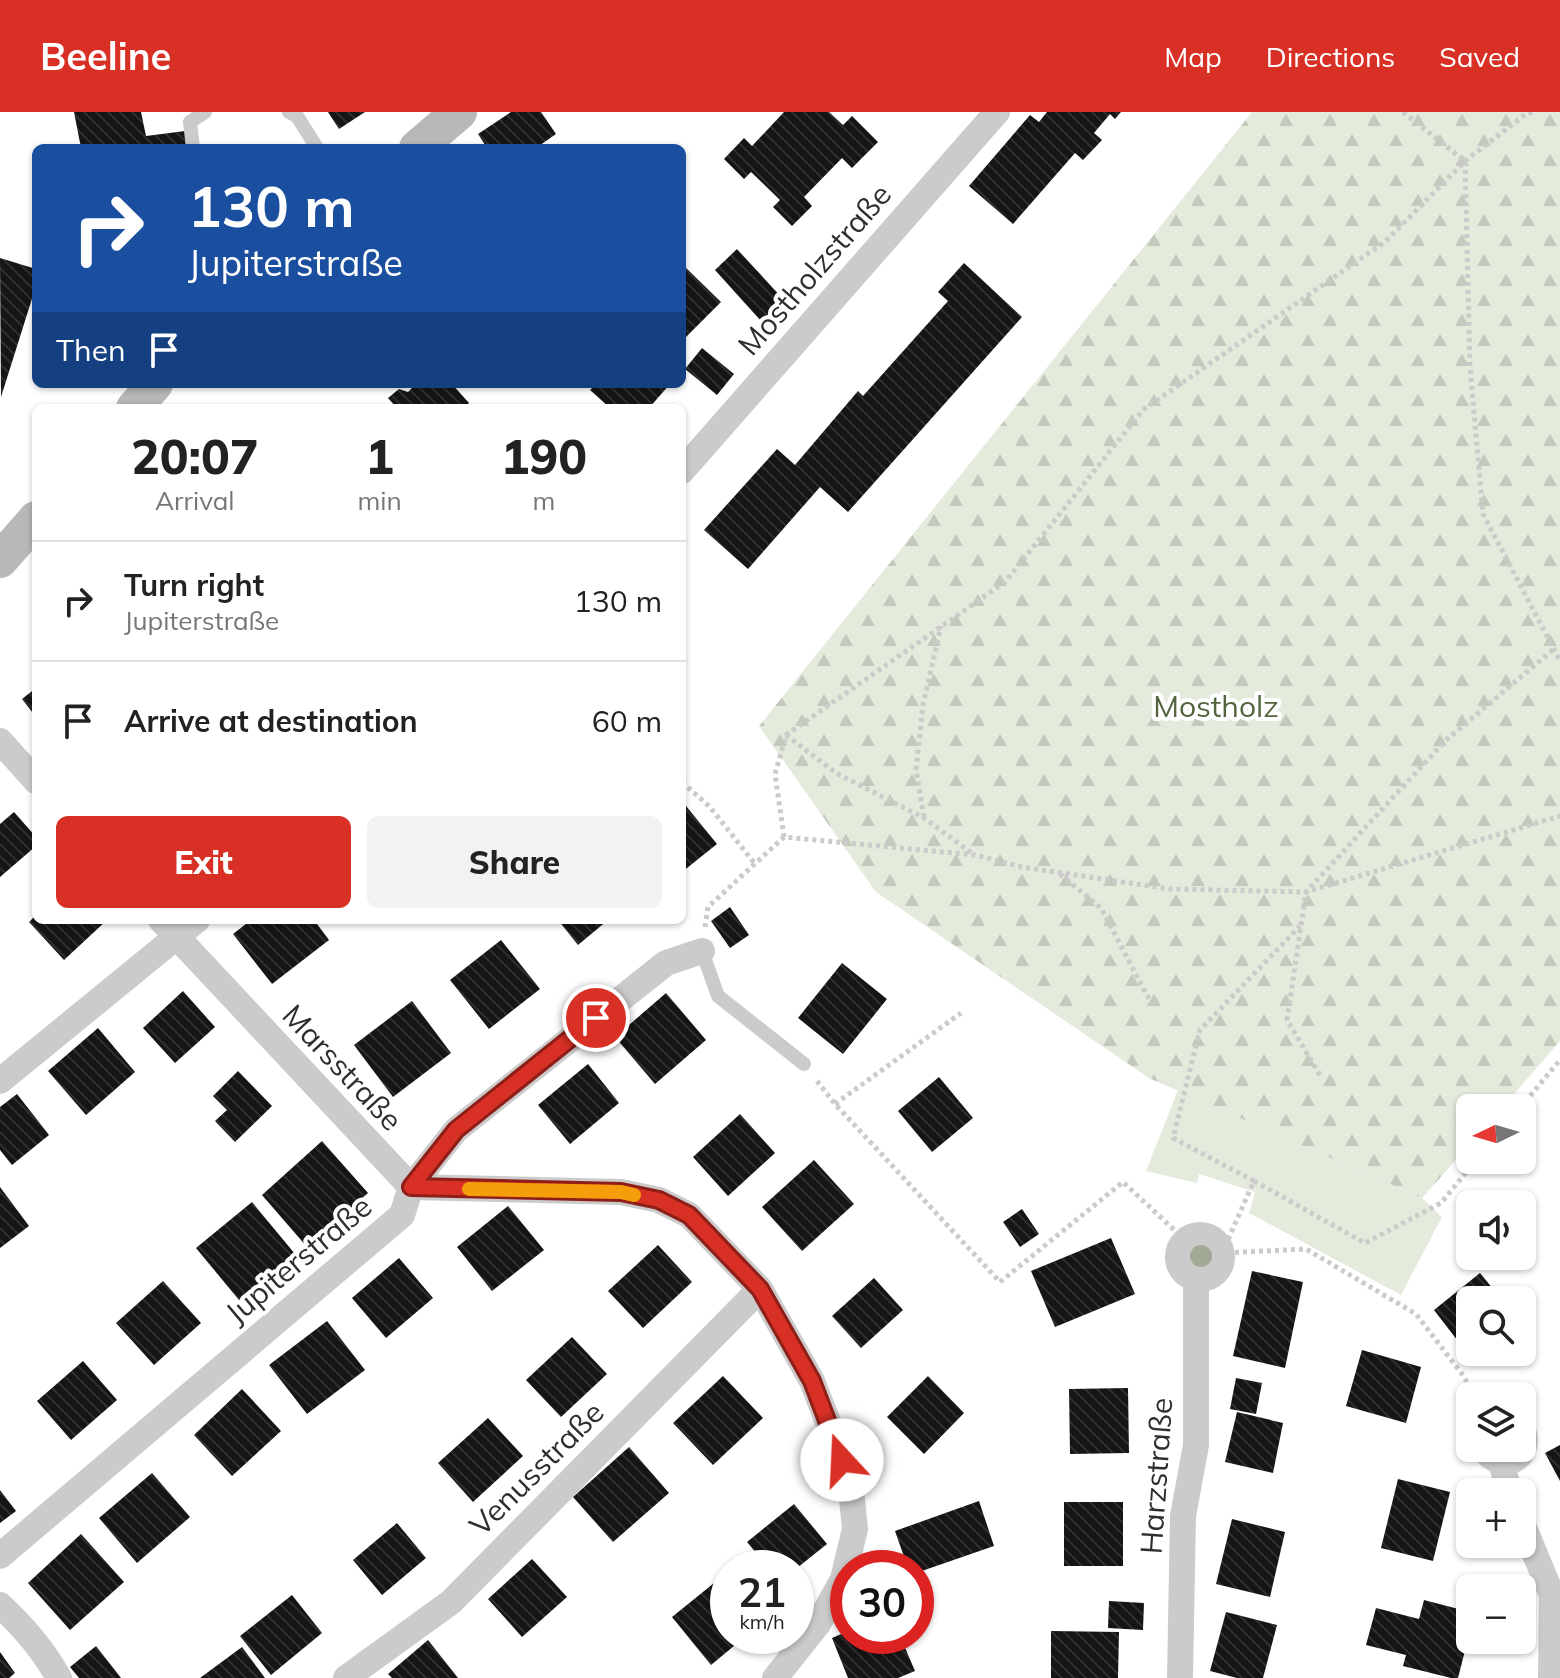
<!DOCTYPE html>
<meta charset="utf-8">
<style>
:root{--surface:#fff;--page:#f2f2f2;--text:#222;--muted:#767676;--line:#e0e0e0;--accent:#d93025}
body{margin:0;font-family:Mulish,sans-serif;background:var(--page);color:var(--text);height:100vh;display:flex;flex-direction:column;font-size:30px;white-space:nowrap}
*{box-sizing:border-box;margin:0}
p{font-size:26px;color:var(--muted)}
.icon{flex:none;width:44px;height:44px;fill:none;stroke:currentColor;stroke-width:2;stroke-linecap:round;stroke-linejoin:round}
.map{position:relative;flex:1;overflow:hidden}
.drawer{position:absolute;left:32px;top:292px;width:654px;height:520px;display:flex;flex-direction:column;background:var(--surface);border-radius:12px;box-shadow:0 2px 6px #0004}
.drawer>*{flex:none}
.guide{position:absolute;left:32px;top:32px;width:654px;height:244px;border-radius:12px;box-shadow:0 2px 6px #0004;background:#1a4fa0;color:#fff;overflow:hidden}
.needle{width:52px;rotate:265deg}
.fabs{position:absolute;left:1456px;top:982px;display:grid;gap:16px}
.fabs a{display:grid;place-items:center;width:80px;height:80px;border-radius:12px;background:var(--surface);box-shadow:0 2px 6px #0004;font-size:40px}
.speed{position:absolute;left:710px;top:1438px;display:flex;gap:16px;font-size:40px;font-weight:700;text-align:center}
.speed>*{display:grid;place-content:center;width:104px;height:104px;border-radius:50%;background:var(--surface);box-shadow:0 2px 6px #0004;line-height:1}
.speed small{font-size:20px;font-weight:400}
.speed .limit{border:12px solid #d22;background:#fff;color:#111}
.pin{position:absolute;display:grid;place-items:center;width:68px;height:68px;color:#fff;margin:-34px;border:4px solid #fff;border-radius:50%;box-shadow:0 2px 8px #0007}
.me{position:absolute;width:88px;margin:-44px;rotate:340deg;stroke-linejoin:round;filter:drop-shadow(0 0 6px #0008)}
.turn{display:flex;align-items:center;gap:28px;height:168px;padding:0 24px;font-size:36px}
.turn .icon{width:104px;height:104px;stroke-width:2.5}
.turn b{display:block;font-size:56px;line-height:68px}
.then{display:flex;align-items:center;height:76px;padding:0 24px;background:#0003;gap:16px;font-size:30px}
.eta{display:flex;justify-content:space-evenly;align-items:center;height:136px;text-align:center}
.eta b{font-size:48px;font-weight:800;line-height:56px}
.cta{display:flex;gap:16px;margin-top:auto;padding:16px 24px}
.cta a{flex:1;height:92px;border-radius:12px;background:var(--accent);color:#fff;font-size:32px;font-weight:800;line-height:92px;text-align:center}
.cta a+a{background:var(--page);color:var(--text)}
ul{padding:0;list-style:none}
li{display:flex;align-items:center;gap:24px;height:120px;padding:0 24px;border-top:2px solid var(--line)}
li div{flex:1}
li b{display:block;font-size:30px}
li em{font-style:normal}
header{display:flex;align-items:center;gap:48px;box-sizing:border-box;height:112px;padding:0 40px;background:var(--accent);color:#fff}
header strong{font-size:38px}
nav{display:flex;gap:44px;margin-inline-start:auto;font-size:28px}
.map>svg:first-child{display:block}
</style>
<header>
<strong>Beeline</strong>
<nav><a>Map</a><a>Directions</a><a>Saved</a></nav>
</header>
<div class="map">
<svg width="1560" height="1566" viewBox="0 0 1560 1566">
<defs>
<pattern id="forest-firs" width="22" height="20" patternUnits="userSpaceOnUse" patternTransform="scale(2)"><rect width="22" height="20" fill="#e4eadc"/><path d="M5 1l3.5 6h-7zM16 11l3.5 6h-7z" fill="#c4c9bd"/></pattern>
<pattern id="building-back-hatch" width="6" height="6" patternUnits="userSpaceOnUse" patternTransform="scale(2)"><rect width="6" height="6" fill="#151515"/><path d="M-1 5l2 2M0 0l6 6M5-1l2 2" fill="none" stroke="#2f2f2f"/></pattern>
</defs>
<rect width="100%" height="100%" fill="#fff"/>
<path fill="#e4eadc" d="M1178 978 1422 1086 1442 1105 1401 1183 1249 1101 1255 1080 1199 1062 1197 1071 1146 1059Z"/>
<path fill="url(#forest-firs)" d="M1252 0H1560V929L1502 996H1470V1032L1422 1086 1149 966 876 780 759 614Z"/>
<path fill="url(#building-back-hatch)" d="M74 0H141L146 24 185 19 188 36H81Z
M328 0H365L339 17Z
M511 0H541L556 22 536 36H487L478 22Z
M784 0H829L843 13 852 4 878 30 852 56 842 46 804 85 812 94 792 114 773 95 780 88 751 60 744 67 724 47 744 26 752 34Z
M1047 0H1121L1115 7 1110 2 1094 21 1102 28 1083 48 1075 41 1013 112 969 74 1030 3 1039 10Z
M737 137 784 188 761 209 715 158Z
M0 146 36 157V174L1 285Z
M964 151 1022 205 848 400 820 375 748 457 704 418 777 337 795 353 858 279 863 284 948 189 938 180Z
M685 155 721 190 682 229V158Z
M702 236 734 262 717 283 685 257Z
M416 272H452L469 291 464 296H397L388 286 399 277 408 280Z
M596 272H670L649 296H610L590 278Z
M36 576V605L22 587Z
M682 689 717 732 682 760Z
M14 700 36 725V734L0 765V712Z
M730 795 749 823 730 836 711 809Z
M36 803V808H107L64 848 29 810Z
M251 808H314L329 828 272 872 233 822Z
M558 808H608L578 833Z
M501 828 540 877 489 917 450 868Z
M842 851 887 887 843 942 798 906Z
M183 879 215 915 175 951 143 916Z
M666 881 706 928 655 972 615 925Z
M412 889 451 941 393 985 354 933Z
M98 916 135 960 86 1003 48 959Z
M588 952 619 991 570 1032 538 993Z
M238 959 272 994 235 1030 215 1009 227 998 213 984Z
M939 965 973 1006 932 1040 898 999Z
M17 982 49 1023 12 1053 0 1038V995Z
M740 1002 775 1041 728 1084 693 1045Z
M322 1029 368 1081 307 1135 262 1083Z
M814 1048 854 1092 802 1139 762 1095Z
M0 1075 29 1114 0 1136Z
M252 1090 295 1142 239 1188 196 1136Z
M508 1094 544 1138 492 1179 457 1135Z
M1022 1097 1039 1122 1020 1135 1003 1110Z
M1111 1126 1135 1182 1055 1215 1031 1159Z
M658 1133 692 1170 643 1216 608 1179Z
M399 1146 433 1186 386 1226 352 1186Z
M1252 1159 1303 1170 1285 1256 1233 1244Z
M1480 1161 1502 1188H1470V1240H1478L1471 1246 1434 1198Z
M874 1166 903 1198 861 1236 832 1204Z
M163 1169 201 1211 154 1253 116 1211Z
M327 1209 365 1258 307 1302 269 1253Z
M572 1225 607 1262 561 1305 526 1268Z
M1362 1238 1421 1255 1406 1311 1346 1294Z
M83 1249 117 1288 71 1328 37 1289Z
M723 1264 763 1306 713 1353 673 1311Z
M928 1264 964 1301 924 1342 887 1305Z
M1236 1266 1262 1271 1256 1302 1230 1297Z
M1128 1276 1129 1341 1070 1342 1069 1277Z
M242 1277 281 1319 232 1364 194 1323Z
M1237 1300 1283 1311 1273 1361 1225 1350Z
M488 1306 523 1344 473 1390 438 1351Z
M1560 1333V1369L1545 1341Z
M629 1335 669 1381 613 1430 573 1385Z
M152 1361 190 1405 137 1451 99 1406Z
M1398 1367 1450 1380 1433 1449 1381 1436Z
M0 1378 16 1399 0 1411Z
M979 1389 994 1434 916 1461V1456H908L895 1419Z
M1064 1390H1123V1454H1064Z
M794 1392 827 1432 797 1456H768L747 1430Z
M1232 1407 1285 1420 1270 1485 1216 1472Z
M397 1411 426 1446 382 1483 353 1448Z
M81 1422 124 1470 70 1518 28 1471Z
M532 1447 567 1485 522 1525 488 1487Z
M719 1467 728 1477V1524H746L711 1553 672 1505Z
M292 1483 322 1521 271 1563 240 1524Z
M1424 1488 1470 1500V1519L1458 1566H1451L1403 1554 1406 1543 1366 1533 1376 1496 1419 1507Z
M1109 1489 1144 1491 1143 1518 1108 1516Z
M1226 1500 1277 1513 1263 1566H1237L1210 1559Z
M848 1519V1524H900L915 1559 898 1566H848L832 1526Z
M1051 1519 1119 1520 1118 1566H1051Z
M428 1528 458 1566H392L388 1562Z
M96 1534 121 1566H79L70 1555Z
M242 1535 265 1566H200Z
M0 1540 15 1561 9 1566H0Z"/>
<g fill="none" stroke-linecap="round" stroke-linejoin="round">
<path stroke="#cbcbcb" stroke-width="5" stroke-dasharray="4 4" stroke-linecap="butt" d="M1403 0 1465 49 1470 255 1483 402 1560 549
M786 623 836 661 924 706 973 742
M682 670 710 695 755 752
M924 705 916 658 923 593 941 514
M784 725 775 662 786 623 1005 470 1143 298 1386 129 1465 49 1527 1 1536 0
M1060 762 1101 796 1151 891
M705 815 708 795 784 725 975 743 1022 755 1169 777 1306 780 1560 704
M1320 963 1287 908 1306 780 1445 629 1554 537
M817 969 835 992 1000 1170 1123 1070 1185 1128
M835 992 961 901
M1520 996 1560 948
M1254 1069 1173 1026 1200 918 1300 814
M1475 1284 1462 1262 1416 1202 1306 1137 1222 1141 1254 1069 1365 1131 1441 1091 1476 1048"/>
<path stroke="#cbcbcb" stroke-width="14" d="M289 0 297 4 317 36
M193 36 190 10 205 0
M702 839 718 884 804 952"/>
<path stroke="#cbcbcb" stroke-width="26" d="M682 359 997 0
M0 629 36 669
M161 808 411 1075 621 1080 659 1088 689 1103 760 1177 812 1269 850 1367 855 1417 843 1467 818 1512 775 1566
M0 969 197 808
M1178 1145a22 22 0 1 1 44 0a22 22 0 1 1-44 0Z
M1482 1336C1504 1365 1534 1344 1522 1316
M1501 1351 1510 1380
M1522 1411 1552 1483 1551 1566
M0 1444 402 1103 411 1075 456 1018 666 851 702 839
M0 1493C23 1514 44 1539 59 1566
M346 1566 451 1490 760 1177
M1180 1566 1183 1404 1196 1333V1167"/>
<path stroke="#b8b8b8" stroke-width="36" d="M417 36 459 0
M134 296 155 272
M0 448 36 407"/>
</g>
<circle fill="#a0aa95" cx="1201" cy="1144" r="11"/>
<g fill="none" stroke-linecap="round" stroke-linejoin="round">
<defs>
<path id="route" d="M596 906 456 1018 411 1075 621 1080 659 1088 689 1103 760 1177 812 1269 842 1348"/>
</defs>
<use href="#route" stroke="#8d1f18" stroke-width="20"/>
<use href="#route" stroke="#d93025" stroke-width="14"/>
<path stroke="#f59e0b" stroke-width="14" d="M469 1077 621 1080 634 1083"/>
</g>
<g text-anchor="middle" stroke-width="8" stroke-linejoin="round" paint-order="stroke">
<g font-size="30" fill="#2e2e2e" stroke="#fff">
<text transform="translate(815 158) rotate(-49)" y="10">Mostholzstraße</text>
<text transform="translate(342 956) rotate(47)" y="10">Marsstraße</text>
<text transform="translate(299 1148) rotate(-40)" y="10">Jupiterstraße</text>
<text transform="translate(537 1357) rotate(-45)" y="10">Venusstraße</text>
<text transform="translate(1157 1364) rotate(-86)" y="10">Harzstraße</text>
</g>
<g font-size="30" fill="#52653f" stroke="#fff">
<text x="1216" y="605">Mostholz</text>
</g>
</g>
</svg>
<div class="fabs">
<a><svg class="needle" viewBox="-14 -14 28 28"><path d="M0-13l5 13h-10z" fill="#e53935"/><path d="M0 13l5-13h-10z" fill="#767676"/></svg></a>
<a><svg class="icon" aria-label="sound" viewBox="0 0 24 24"><path d="M4 9h4l5-4v14l-5-4H4zM17 9q2 3 0 6"/></svg></a>
<a><svg class="icon" aria-label="search" viewBox="0 0 24 24"><circle cx="10" cy="10" r="6"/><path d="M15 15l6 6"/></svg></a>
<a><svg class="icon" aria-label="layers" viewBox="0 0 24 24"><path d="M12 4l9 5-9 5-9-5zM3 14l9 5 9-5"/></svg></a>
<a>+</a>
<a>−</a>
</div>
<div class="speed"><div>21<small>km/h</small></div><div class="limit">30</div></div>
<div class="pin" style="left:596px;top:906px;background:#d93025"><svg class="icon" aria-label="arrive" viewBox="0 0 24 24"><path d="M6 21V4h12l-3 4 3 4H6"/></svg></div>
<svg class="me" style="left:842px;top:1348px" viewBox="-20 -20 40 40"><circle r="19" fill="#fff"/><path d="M0-13L10 11 0 6-10 11z" fill="#d93025"/></svg>
<div class="guide">
<div class="turn"><svg class="icon" aria-label="right" viewBox="0 0 24 24"><path d="M7 20v-9h11M14 6l5 5-5 5"/></svg><div><b>130 m</b>Jupiterstraße</div></div>
<div class="then">Then<svg class="icon" aria-label="arrive" viewBox="0 0 24 24"><path d="M6 21V4h12l-3 4 3 4H6"/></svg></div>
</div>
<section class="drawer">
<div class="eta">
<div><b>20:07</b><p>Arrival</p></div>
<div><b>1</b><p>min</p></div>
<div><b>190</b><p>m</p></div>
</div>
<ul>
<li><svg class="icon" aria-label="right" viewBox="0 0 24 24"><path d="M7 20v-9h11M14 6l5 5-5 5"/></svg><div><b>Turn right</b><p>Jupiterstraße</p></div><em>130 m</em></li>
<li><svg class="icon" aria-label="arrive" viewBox="0 0 24 24"><path d="M6 21V4h12l-3 4 3 4H6"/></svg><div><b>Arrive at destination</b></div><em>60 m</em></li>
</ul>
<div class="cta"><a>Exit</a><a>Share</a></div>
</section>
</div>
